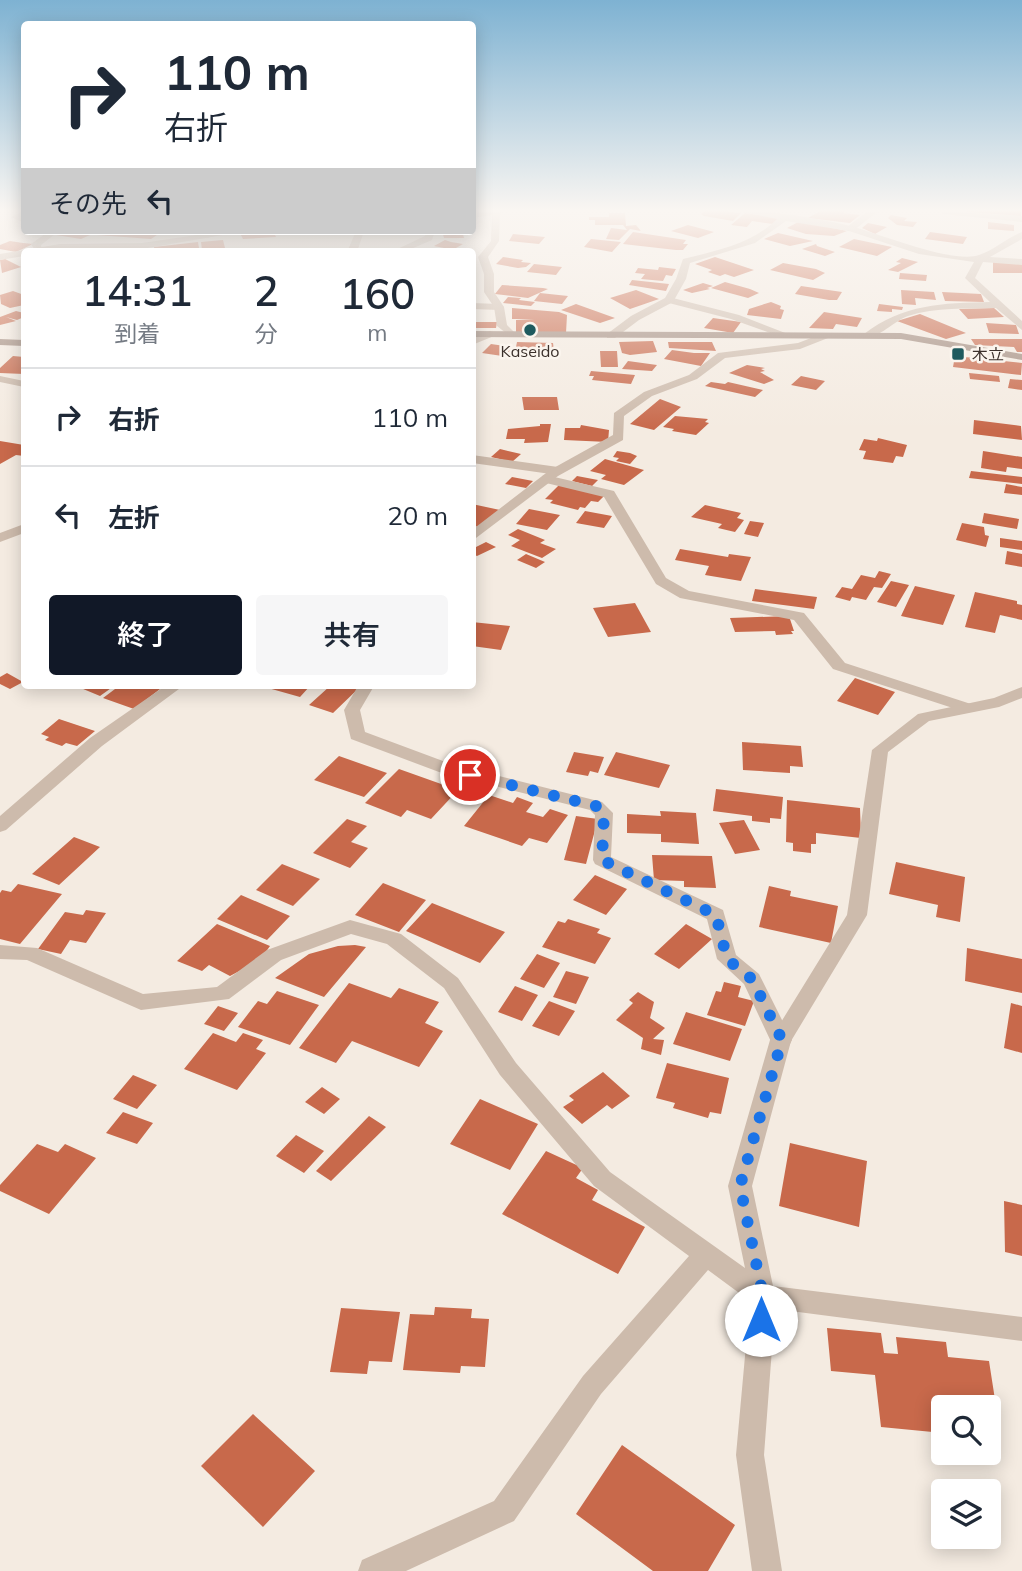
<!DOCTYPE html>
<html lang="ja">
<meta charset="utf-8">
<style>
:root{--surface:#fff;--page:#f6f6f7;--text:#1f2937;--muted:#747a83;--line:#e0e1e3;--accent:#111827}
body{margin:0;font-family:Mulish,"Noto Sans JP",sans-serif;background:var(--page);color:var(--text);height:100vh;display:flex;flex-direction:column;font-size:26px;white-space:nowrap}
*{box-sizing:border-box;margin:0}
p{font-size:23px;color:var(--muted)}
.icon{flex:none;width:38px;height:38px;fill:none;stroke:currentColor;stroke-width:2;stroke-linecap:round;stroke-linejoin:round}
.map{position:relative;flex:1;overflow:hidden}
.details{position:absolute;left:21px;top:248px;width:455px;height:441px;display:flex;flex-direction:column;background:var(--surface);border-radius:7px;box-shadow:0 4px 18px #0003}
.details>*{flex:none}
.guide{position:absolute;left:21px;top:21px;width:455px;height:214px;border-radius:7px;box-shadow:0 4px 18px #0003;background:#fff;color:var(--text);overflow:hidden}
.fabs{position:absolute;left:931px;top:1395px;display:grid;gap:14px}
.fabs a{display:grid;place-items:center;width:70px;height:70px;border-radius:7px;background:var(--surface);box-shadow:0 4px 18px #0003;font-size:35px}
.pin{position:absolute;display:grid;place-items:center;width:60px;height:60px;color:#fff;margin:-30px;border:4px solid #fff;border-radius:50%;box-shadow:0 2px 7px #0007}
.me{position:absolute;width:77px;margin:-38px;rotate:0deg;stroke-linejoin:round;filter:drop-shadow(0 0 5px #0008)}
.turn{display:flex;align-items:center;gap:24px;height:147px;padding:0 28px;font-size:32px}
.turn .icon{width:91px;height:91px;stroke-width:2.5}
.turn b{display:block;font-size:49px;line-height:60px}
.then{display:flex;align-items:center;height:66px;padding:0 28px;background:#0003;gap:14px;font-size:26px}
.eta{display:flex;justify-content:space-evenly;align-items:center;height:119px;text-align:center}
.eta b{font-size:42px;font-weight:600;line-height:49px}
.button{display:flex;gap:14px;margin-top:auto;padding:14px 28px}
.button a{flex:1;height:80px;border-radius:7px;background:var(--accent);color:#fff;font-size:28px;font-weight:600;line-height:80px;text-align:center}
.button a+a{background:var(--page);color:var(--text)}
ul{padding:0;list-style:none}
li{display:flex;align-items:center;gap:21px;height:98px;padding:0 28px;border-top:2px solid var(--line)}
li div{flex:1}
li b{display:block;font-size:26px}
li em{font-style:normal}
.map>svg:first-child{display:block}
</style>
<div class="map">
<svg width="1022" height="1571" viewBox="0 0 1022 1571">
<rect width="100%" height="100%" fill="#f4ebe1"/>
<path fill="#c8694b" d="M705 211H724L741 213 733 221 704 216 701 214Z
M820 211H846L843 213 860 215 850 223 808 218Z
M967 211H1021V216L967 212Z
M609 213H625L626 226 636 225 641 231 630 229 619 240 606 239 611 228 627 230 623 225H595V220H589V217H609Z
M745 213 780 218 773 224 752 221 747 227 731 225Z
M891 215 907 218 904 221 917 222 913 227 897 225 888 218Z
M800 221 847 231 834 236 806 234 787 228Z
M988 222 1014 225V231L988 229Z
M868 223 887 227 875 234 862 228Z
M688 225 714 232 698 238 671 231Z
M64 231H99L81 239 56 235Z
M104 231H163L151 239 97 235Z
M259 231H273L276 237 243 239 240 233Z
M442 231H462L464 238H444Z
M633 232 686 240 683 244H688L683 250H676L623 244Z
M930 232 967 237 963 244 925 239Z
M778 233 813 241 790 246 764 239Z
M513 234 545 237 539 244 509 241Z
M591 239 621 242 612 252 584 247Z
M854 239 892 247 877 256 839 247Z
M223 240 225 248 202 250 201 242Z
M445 240 451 242 463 244 449 252H438L444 248 434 246Z
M10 241 23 243 33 244 16 252 0 249V245Z
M198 242 199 248 195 249 196 252H155L154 247Z
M816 244 817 246 835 252 825 256 802 249Z
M503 257 523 260 521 262 531 263 526 267 518 268 496 264Z
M715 257 754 270 734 277 725 274 720 276 708 272 712 270 695 264Z
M902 258 918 262 898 272 888 270 901 263 896 262Z
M5 259 21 267 2 273 0 260Z
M993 262 1022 264V273H993Z
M783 263 816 269 825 273 813 280 770 270Z
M534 264 562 267 556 275 527 272Z
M659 267 676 269 672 276 666 275 663 281 641 279 645 274 635 273 638 268 658 270Z
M900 273 927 275 926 281 899 279Z
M632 280 669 284 666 291 629 285Z
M725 282 750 289 759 293 748 298 711 288Z
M703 283 713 286 707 288 710 289 692 293 683 290Z
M502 285 543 288 548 289 528 298 495 294Z
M801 286 842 292 837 300H829L795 294Z
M636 290 659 299 630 309 610 298Z
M901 290 934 292 936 300 915 298 916 305 902 304Z
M13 291 24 295V305L10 308 1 304 0 295Z
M942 292 981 294 984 302 945 301Z
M540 293 568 296 562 304 534 301Z
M508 297 521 298 519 300 535 302 531 306 503 303Z
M771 302 781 306 780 309 784 310 781 319 747 315 749 309Z
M576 304 615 318 600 323 561 310Z
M879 304 903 307 902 310 892 309V312L877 311Z
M512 308 559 312 567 315 566 333H516V320L534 319H512Z
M994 308 1004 317 968 319 959 309Z
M16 311 24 313V317L17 320 6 317 16 321 0 325V317Z
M824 312 862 318 857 327 836 324 833 329 809 328Z
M920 314 966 333 946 339 897 321Z
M713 318 741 322 733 333 704 328Z
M472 322H497L496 328H472Z
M986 323 1016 325 1019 334 989 333Z
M971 339H1022V352H1017L1014 347 975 345Z
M653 341 657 352 630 355 622 353 619 342Z
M517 342 553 343 554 351 516 347Z
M668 342H712L716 351 669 348Z
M491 344 511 347 518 348 509 357 482 353Z
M672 350 694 353H710L701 366 664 359Z
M600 351H617L618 367H601Z
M13 356 24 357V374L0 373V368Z
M955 356 1022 363 1021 375 953 367Z
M628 361 657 365 652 371 622 369Z
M747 365 765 368 761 369 765 371 760 372 774 380 764 384 729 373Z
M591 371 635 375 631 384 592 380 594 376H589Z
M969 373 999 376 1000 382 970 379Z
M801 376 825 381 816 390 791 385Z
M1010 379 1022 380V390L1008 388Z
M711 382 725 384 728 382 763 390 755 397 705 386Z
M522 397H557L559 410H524Z
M660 399 681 407 654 430 630 424Z
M675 416 708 419 705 422 709 423 696 435 672 431 674 429 663 427Z
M974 420 1021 426 1022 440 973 434Z
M540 424H551L548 442 524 443 525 439H506L508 429 540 426Z
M581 425 609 430 608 442 564 440 565 428H580Z
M878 438 907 445 903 457 896 456 893 463 863 459 866 451 859 450 864 439 877 441Z
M0 441 24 445V456L16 455 0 464Z
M500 449 521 454 512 462 491 457Z
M617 451 630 453 637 456 630 464 616 461 619 458 613 457Z
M983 451 1022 457V469L1007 467 1006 472 981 468Z
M605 459 644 470 624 485 601 479 606 475 590 471Z
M971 471 1022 477V484L969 478Z
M577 476 598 480 592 486 572 481Z
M512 477 533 481 526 488 505 484Z
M1006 484 1022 487V495L1004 493Z
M559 485 605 495 598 502 591 501 585 508 580 507 578 510 550 503 553 500 545 499Z
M472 504 500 510 481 528 472 525Z
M705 505 741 513 737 518 744 520 735 532 718 528 722 524 691 517Z
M529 509 560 515 547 530 516 524Z
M585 511 612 516 604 528 576 523Z
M984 513 1019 519 1017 529 982 523Z
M750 521 764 523 758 537 744 534Z
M962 523 984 527 985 535 989 536 986 547 956 540Z
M518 529 545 540 540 543 556 549 542 558 511 546 520 540 508 535Z
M1000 538 1022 541V550L1000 547Z
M486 542 496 547 477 556 472 554V549Z
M680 549 728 557 729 554 751 557 741 581 705 575 709 566 675 560Z
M1007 551 1022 554V567L1005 564Z
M526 554 545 562 536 568 517 560Z
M879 571 891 574 882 588 874 587 866 600 852 597 850 601 835 597 842 587 852 589 861 575 875 578Z
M891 581 909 585 896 607 877 602Z
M915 586 955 595 943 625 901 616Z
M755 589 817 597 814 609 752 601Z
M975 592 1017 601V604L1022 605V620L1000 615 995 633 965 627Z
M635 603 651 632 608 637 593 608Z
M789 616 794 631H791L793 634 776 635 775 631 735 632 730 618Z
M472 622 510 626 501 650 472 646Z
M7 673 23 682 10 689 0 684V677Z
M855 678 895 692 878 715 837 701Z
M76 686H114L100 696Z
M119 686H164L134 709 103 698Z
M261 686H310L300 697Z
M330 686H361L333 713 309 705Z
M59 719 95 731 77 746 66 743 62 746 45 740 49 737 41 734Z
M742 742 801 746 803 767 790 766V773L743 770Z
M574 752 604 757 598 773 590 771 588 776 566 772Z
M616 752 670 765 659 788 604 775Z
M339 756 387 773 364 797 314 780Z
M399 769 458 790 431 819 407 810 401 817 365 803Z
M716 789 783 797 781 819 770 818V823L752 821V816L713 811Z
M489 795 513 803 517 797 533 803 526 812 543 817 550 809 568 815 547 843 529 838 522 846 464 826Z
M787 800 860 808 861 838 816 833V844H811V853L793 851V843L786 842Z
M660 811 696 813 699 844 661 842V834L627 833V814L661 816Z
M576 816 598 819 586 864 564 860Z
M347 819 367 826 351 842 368 848 350 868 313 853Z
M744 820 760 850 735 854 719 823Z
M74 837 100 847 59 885 32 874Z
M652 855 712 856 716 888 684 887V881L654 880Z
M896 862 965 877 960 922 936 917 938 905 889 894Z
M282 864 320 879 293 906 256 890Z
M595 875 627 889 606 915 573 900Z
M383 883 426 900 399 932 355 915Z
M18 884 62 894 20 944 0 939V893L2 890 11 892Z
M769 886 791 891 790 896 838 906 831 943 759 927Z
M241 895 290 916 267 940 217 919Z
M432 903 505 932 480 963 406 931Z
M86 910 106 913 86 943 70 940 61 954 38 949 65 912 83 915Z
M568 919 600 929 597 933 611 938 595 964 542 947 558 921 565 923Z
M217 924 270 946 260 960 230 976 209 965 202 971 177 961Z
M686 924 712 939 679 969 654 954Z
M355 945 366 947 324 997 275 978 309 954 338 946Z
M967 948 1022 959V993L965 981Z
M537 954 560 963 544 988 520 979Z
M566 971 589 977 576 1004 553 997Z
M724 982 741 986 738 997 754 1001 745 1026 707 1015 716 991 721 992Z
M349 983 391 998 399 988 439 1002 425 1023 443 1031 419 1067 352 1041 336 1063 299 1048Z
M515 986 538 995 522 1021 498 1012Z
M277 991 319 1005 290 1045 238 1027 258 1001 267 1004Z
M638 992 654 1002 650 1018 665 1028 653 1039 664 1040 661 1055 641 1049 643 1038 616 1020 633 1003 629 1000Z
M549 1001 575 1011 559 1036 532 1026Z
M1011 1003 1022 1006V1053L1004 1048Z
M218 1006 238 1013 224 1031 204 1024Z
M686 1012 742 1029 730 1061 673 1044Z
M213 1033 236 1042 243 1033 263 1040 256 1049 266 1053 237 1090 184 1069Z
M667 1063 729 1078 721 1114 710 1112 708 1118 673 1108 675 1103 656 1098Z
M603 1072 630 1096 612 1109 607 1105 582 1124 563 1107 574 1100 569 1096Z
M133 1075 157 1085 137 1109 113 1099Z
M322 1087 340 1099 324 1114 305 1102Z
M480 1099 538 1124 510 1170 450 1144Z
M123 1112 153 1123 137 1144 106 1133Z
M369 1116 386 1127 331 1181 316 1171Z
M296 1135 324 1151 304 1173 276 1156Z
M790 1143 867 1161 859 1227 779 1206Z
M37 1144 58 1152 65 1144 96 1158 49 1214 0 1191V1185Z
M546 1151 583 1168 576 1178 598 1190 592 1200 645 1227 618 1274 502 1214Z
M1004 1201 1022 1205V1256L1005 1252Z
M435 1307 472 1309 471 1318 489 1319 485 1367 461 1366 460 1373 403 1370 410 1314 434 1315Z
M341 1308 400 1312 392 1362 369 1361 367 1374 330 1372Z
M827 1328 881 1333 884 1353 898 1354 896 1337 946 1342 948 1357 989 1361 998 1419 989 1418V1407H943V1433L881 1427 875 1375 831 1371Z
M253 1414 315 1471 263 1527 201 1466Z
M622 1445 735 1525 708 1571H653L576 1514Z"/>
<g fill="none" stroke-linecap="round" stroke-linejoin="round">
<path fill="#cdbbac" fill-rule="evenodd" d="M24 211 22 217 24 223 11 217Z
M868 211 877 212 853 231H847V227Z
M939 211 1022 216V222L943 214Z
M49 231H59L41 245 42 252H36L31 244Z
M183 231H201L212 235 208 238Z
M669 297 739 315 793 336 784 338 731 319 665 302 664 300Z
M472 303 499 304 504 307 499 310 472 309Z
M0 376 24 381V387L0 382Z
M472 455 558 467 564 471 558 475 472 463Z
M546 475 614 491 666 578 689 591 804 613 845 663 974 705 976 708 968 713 962 711 833 669 794 620 680 598 656 584 604 497 542 482V476Z
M358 686H374L360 710 365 732 451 764 602 802 613 813 611 857 723 910 736 955 759 974 792 1040 789 1046 781 1048 773 1046 744 984 717 959 707 919 595 864 593 860 595 815 590 810 439 772 351 739 344 710Z"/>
<path fill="#cdbbac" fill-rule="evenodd" d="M486 211H506L500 214 499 241 488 257 494 274V292L504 307 507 325 516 334 511 337 497 326 494 307 484 292V274L478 257 491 241 492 215 472 218V212Z
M738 211C764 209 827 220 854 227 882 235 954 264 979 255 994 250 1007 238 1022 232V239L990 257 1022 259V265L983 262 975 278 1022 321V330L996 308C967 309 936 307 908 316 894 321 878 339 864 338V334C903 304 943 303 990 302L965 278 974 262 919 254 849 231 786 221 755 243 690 263 686 279 673 302 639 320 615 338H607V334L631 316 665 298 676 279 683 259C716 251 752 244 777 219Z
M224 231H246L142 249 24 252V256L0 260V254L60 244 142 243Z
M356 231H364L357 252H347Z
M427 231H435L432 240 404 252H391L425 236Z
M490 331 495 334 494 336 472 345V338Z
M824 333 829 336 828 338 800 349 725 358 697 379 652 396 624 416 623 440 558 476 472 541V530L550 470 613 435 614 413 644 392 689 375 718 353 798 343Z
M24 524V533L0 542V533Z
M165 686H183L102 746 6 830 0 832V816L90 738Z
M1022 687V698L999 707 929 721 888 752 867 915 791 1041 752 1186 773 1286 1022 1317V1341L775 1309 764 1455 782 1571H752L736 1455 750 1301 708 1270 601 1394 514 1521 406 1571H358L362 1560 494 1501 583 1376 689 1256 594 1186 500 1075 444 988 387 944 351 934 281 960 229 999 141 1010 27 960 0 959V945L37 948 143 994 217 987 267 950 350 920 401 934 458 978 516 1063 610 1172 745 1268 728 1186 770 1040 847 915 872 750 918 714 994 698Z"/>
<path fill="#a18a7d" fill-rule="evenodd" d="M472 331 901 333 1022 354V360L901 339 472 337Z
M0 339 24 340V346L0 345Z"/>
</g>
<linearGradient id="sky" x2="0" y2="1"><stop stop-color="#7eb2d2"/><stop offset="0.49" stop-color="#faf6f2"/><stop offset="1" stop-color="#faf6f2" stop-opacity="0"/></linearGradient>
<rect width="1022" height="430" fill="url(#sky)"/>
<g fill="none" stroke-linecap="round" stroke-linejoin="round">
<path stroke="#1a73e8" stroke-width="12" stroke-dasharray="0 21.6" d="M470 775 596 806 604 813 602 860 716 915 727 959 752 979 782 1040 740 1186 763 1296 761 1320"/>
</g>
<g fill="#1f5a5e" stroke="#fbf5ee" stroke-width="2.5">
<circle cx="530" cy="330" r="7"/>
<rect x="951" y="347" width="14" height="14" rx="3.5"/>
</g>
<g text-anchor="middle" stroke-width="5" stroke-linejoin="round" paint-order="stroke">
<g font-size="16" fill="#3b302b" stroke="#fbf5ee">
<text x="530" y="357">Kaseido</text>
<text x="972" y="360" text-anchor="start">木立</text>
</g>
</g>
</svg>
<div class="fabs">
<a><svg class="icon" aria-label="search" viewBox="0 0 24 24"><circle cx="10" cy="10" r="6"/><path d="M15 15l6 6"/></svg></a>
<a><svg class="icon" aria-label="layers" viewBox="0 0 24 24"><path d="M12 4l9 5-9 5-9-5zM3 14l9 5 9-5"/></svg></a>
</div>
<div class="pin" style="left:470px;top:775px;background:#d93025"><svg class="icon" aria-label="arrive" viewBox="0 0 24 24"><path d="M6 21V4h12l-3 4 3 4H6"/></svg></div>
<svg class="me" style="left:761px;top:1320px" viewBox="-20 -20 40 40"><circle r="19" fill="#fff"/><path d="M0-13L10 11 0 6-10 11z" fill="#1a73e8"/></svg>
<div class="guide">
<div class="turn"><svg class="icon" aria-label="right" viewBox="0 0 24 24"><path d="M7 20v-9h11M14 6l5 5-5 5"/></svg><div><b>110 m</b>右折</div></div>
<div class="then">その先<svg class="icon" aria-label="left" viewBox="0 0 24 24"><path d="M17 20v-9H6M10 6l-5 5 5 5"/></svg></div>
</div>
<section class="details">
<div class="eta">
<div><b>14:31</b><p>到着</p></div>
<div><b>2</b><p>分</p></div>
<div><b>160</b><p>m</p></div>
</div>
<ul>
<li><svg class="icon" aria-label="right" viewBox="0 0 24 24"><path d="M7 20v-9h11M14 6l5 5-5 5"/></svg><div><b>右折</b></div><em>110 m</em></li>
<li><svg class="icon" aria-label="left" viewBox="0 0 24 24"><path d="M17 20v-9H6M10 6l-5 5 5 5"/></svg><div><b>左折</b></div><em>20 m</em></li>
</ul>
<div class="button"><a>終了</a><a>共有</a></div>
</section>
</div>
